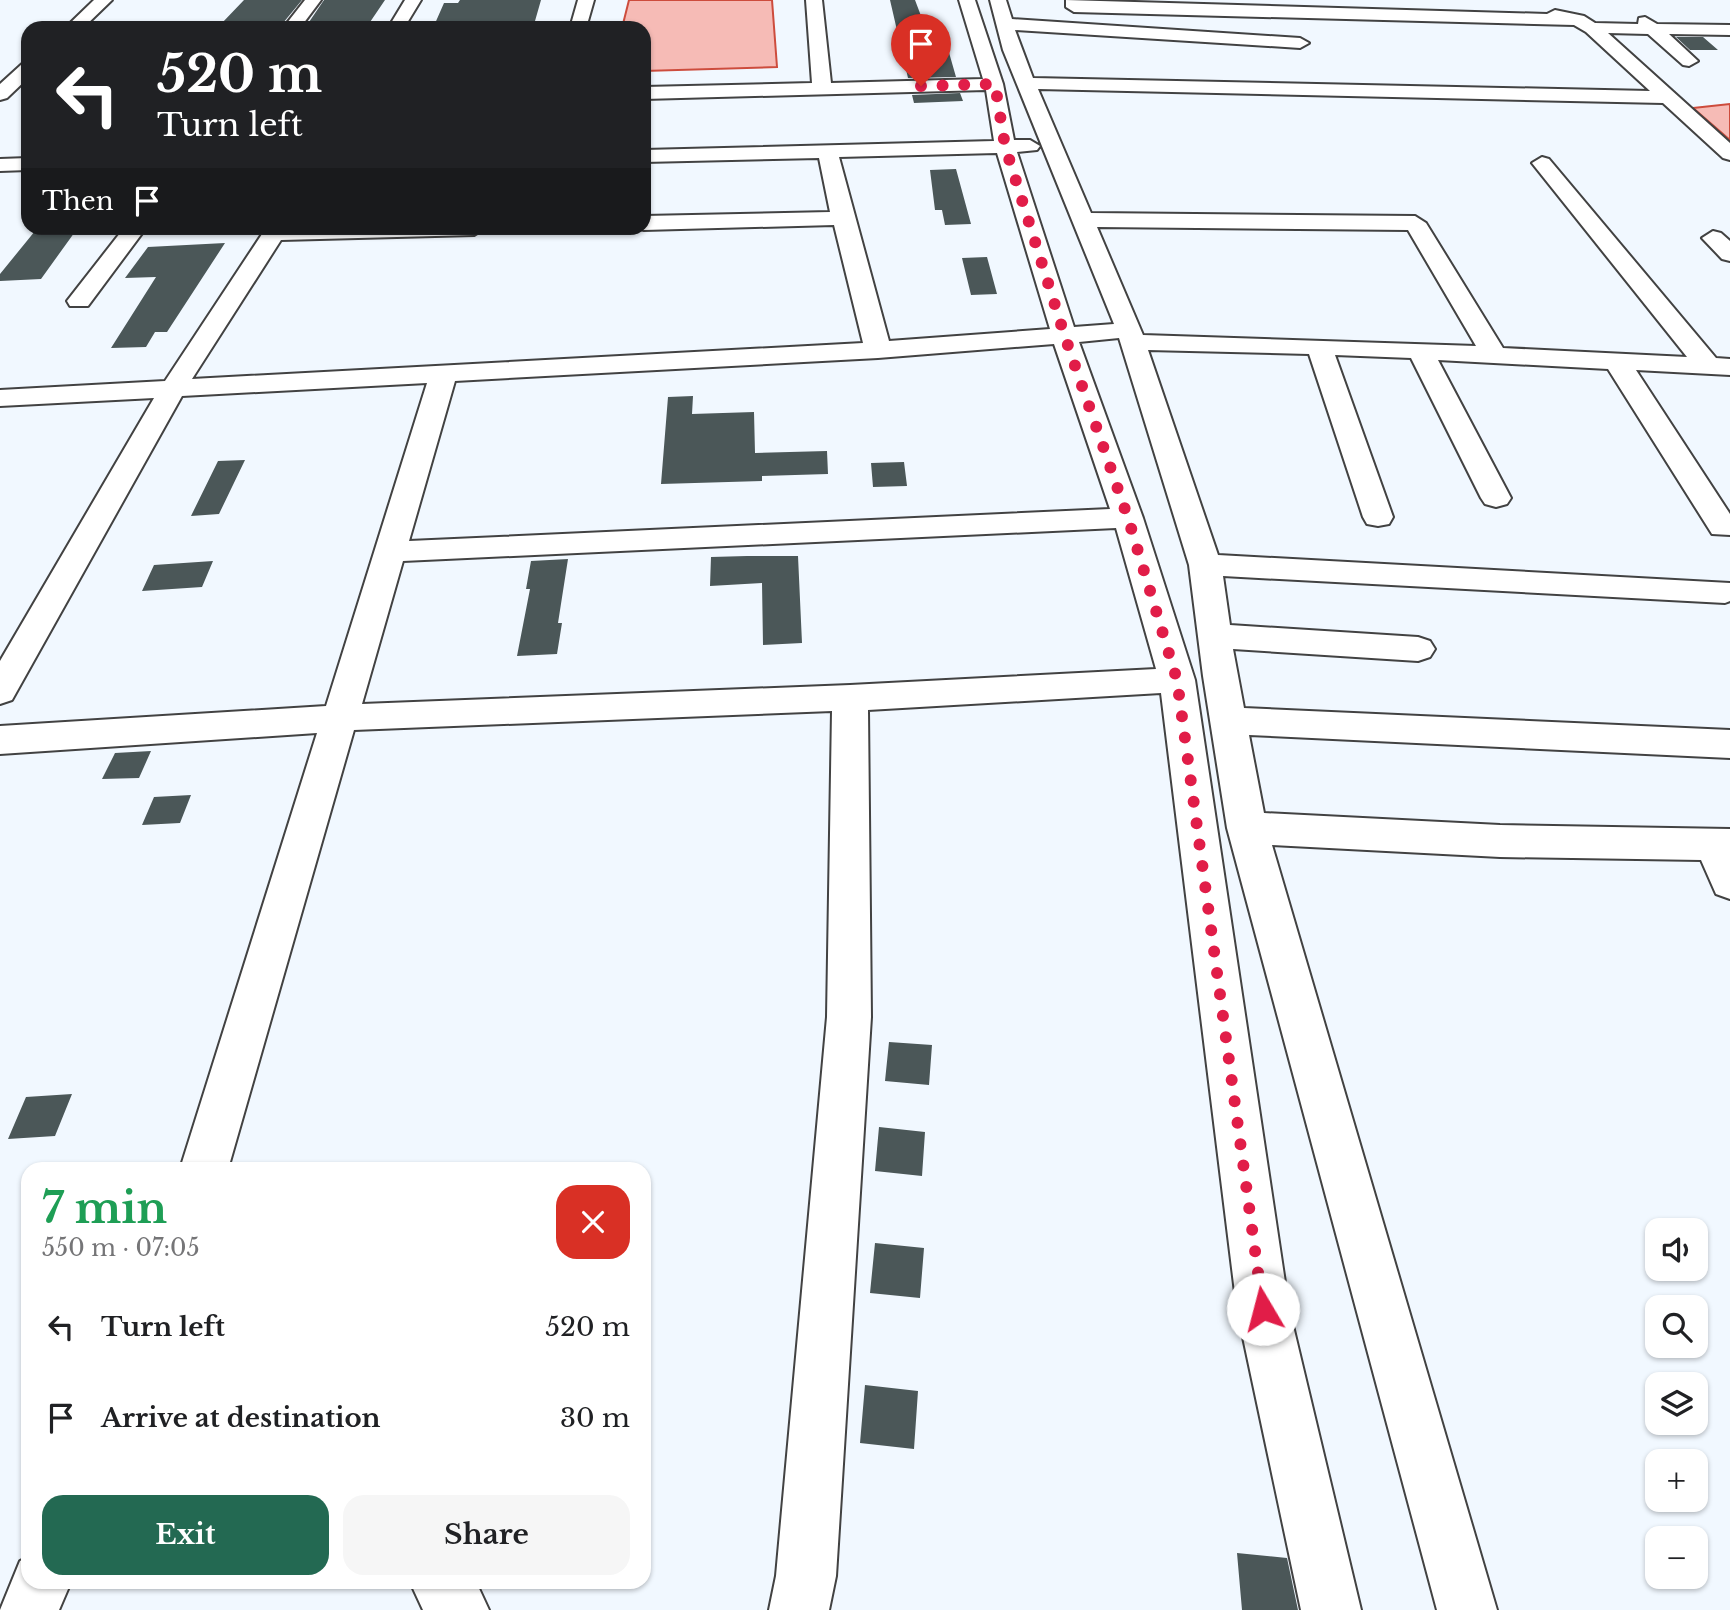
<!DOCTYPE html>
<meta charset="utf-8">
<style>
:root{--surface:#fff;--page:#f6f6f6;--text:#202124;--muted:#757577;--accent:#236952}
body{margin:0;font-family:"Libre Baskerville",serif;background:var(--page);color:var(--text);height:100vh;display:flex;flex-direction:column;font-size:26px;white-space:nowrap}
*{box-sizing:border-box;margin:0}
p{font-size:23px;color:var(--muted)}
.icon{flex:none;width:38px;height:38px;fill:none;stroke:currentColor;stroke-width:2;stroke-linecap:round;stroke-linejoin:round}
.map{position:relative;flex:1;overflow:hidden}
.drawer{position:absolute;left:21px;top:1162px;width:630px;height:427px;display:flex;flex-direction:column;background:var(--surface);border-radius:21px;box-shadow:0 2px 5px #0004}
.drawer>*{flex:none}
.guide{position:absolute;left:21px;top:21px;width:630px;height:214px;border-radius:21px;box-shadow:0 2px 5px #0004;background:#202124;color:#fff;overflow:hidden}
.fabs{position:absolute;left:1645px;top:1218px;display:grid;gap:14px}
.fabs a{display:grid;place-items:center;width:63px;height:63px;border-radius:14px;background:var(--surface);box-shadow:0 2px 5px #0004;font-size:35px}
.pin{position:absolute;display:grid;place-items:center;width:60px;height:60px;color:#fff;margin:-72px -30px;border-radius:50% 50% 50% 0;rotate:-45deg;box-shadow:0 0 7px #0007}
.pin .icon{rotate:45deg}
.me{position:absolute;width:77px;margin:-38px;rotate:352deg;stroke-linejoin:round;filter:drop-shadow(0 0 5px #0008)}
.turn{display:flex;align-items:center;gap:24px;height:147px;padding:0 21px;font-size:32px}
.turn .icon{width:91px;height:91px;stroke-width:2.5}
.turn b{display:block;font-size:49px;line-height:60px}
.then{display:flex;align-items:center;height:66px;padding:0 21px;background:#0003;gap:14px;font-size:26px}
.round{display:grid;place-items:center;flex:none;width:74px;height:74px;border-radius:21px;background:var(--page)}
.head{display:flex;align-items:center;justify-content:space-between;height:119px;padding:0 21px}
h1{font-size:42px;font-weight:700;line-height:52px;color:#1e9e55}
.button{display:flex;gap:14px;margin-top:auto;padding:14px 21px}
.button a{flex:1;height:80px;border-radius:21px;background:var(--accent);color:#fff;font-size:28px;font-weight:700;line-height:80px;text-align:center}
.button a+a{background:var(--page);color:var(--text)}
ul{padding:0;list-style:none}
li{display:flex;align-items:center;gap:21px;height:91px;padding:0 21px}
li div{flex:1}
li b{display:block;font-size:26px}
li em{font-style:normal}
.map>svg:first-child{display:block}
</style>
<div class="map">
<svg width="1730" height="1610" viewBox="0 0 1730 1610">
<rect width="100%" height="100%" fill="#f1f8ff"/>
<path fill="#f6bbb6" stroke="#cd4c3d" stroke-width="2" d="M629 0H772L777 67 644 71V28H622Z
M1730 104V140L1693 108Z"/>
<path fill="#4b5758" d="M244 0H302L283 23 221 24Z
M324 0H385L366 28H305Z
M460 0H541L533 28H433L444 3H458Z
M890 0H915L932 45H937L938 50 948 49 956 77 908 78Z
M1676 37H1703L1718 50H1690Z
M960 93 963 101 914 103 912 95Z
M956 169 971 224 945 225 942 210H935L930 170Z
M77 229 41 279 0 281V274L35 231Z
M225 243 167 332H155L146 347 111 348 156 277 125 278 148 247Z
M987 257 997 294 971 295 962 258Z
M693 396 692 414 754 412 755 453 827 451 828 474 762 476V481L661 484 668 397Z
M245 460 219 514 191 516 218 461Z
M904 462 907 486 873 487 871 463Z
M747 556H798L802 643 763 645 762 583 710 586 711 557Z
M568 559 558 623H562L557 654 517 656 530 589H526L531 561Z
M213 561 202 587 142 591 154 565Z
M151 751 139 778 102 779 115 753Z
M191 795 180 823 142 825 154 797Z
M889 1042 932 1045 929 1085 885 1081Z
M72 1094 55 1136 8 1139 26 1097Z
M879 1127 925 1132 922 1176 875 1171Z
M875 1243 924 1248 920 1298 870 1293Z
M865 1385 918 1391 914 1449 860 1443Z
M1237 1553 1287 1558 1298 1610H1242Z"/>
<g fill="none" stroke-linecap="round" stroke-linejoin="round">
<defs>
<path id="minor" d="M94 0H112L83 28H65Z
M305 0H321L300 28H283Z
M405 0H421L404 28H388Z
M578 0H594L586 28H570Z
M806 0H822L831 83 983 79 959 0H975L1003 84 1014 140H1030L1040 146 1037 150 1017 152 1074 327 1114 324 1003 50 990 0H1006L1012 19 1300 38 1309 43 1300 48 1015 30 1033 78 1650 91 1586 32 1574 25 1074 12 1066 7V0L1547 14 1555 10 1584 16 1595 23 1638 24 1639 18 1645 17 1657 24 1730 25V35L1669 34 1698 61 1689 66 1683 65 1648 34 1608 33 1730 143V160L1723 158 1663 103 1038 89 1091 213 1415 216 1426 223 1503 348 1687 357 1532 163 1542 157 1549 159 1716 358 1730 359V375L1636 370 1730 514V535L1712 534 1608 369 1438 360 1511 498 1507 504 1496 507 1485 504 1481 498 1411 358 1335 355 1393 517 1389 524 1378 526 1367 524 1363 517 1309 354 1148 350 1218 555 1730 583V601L1725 603 1223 576 1230 625 1418 637 1430 641 1435 649 1430 657 1418 661 1233 649 1244 708 1730 730V758L1249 735 1264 813 1500 825 1730 829V899L1716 894 1701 860 1500 857 1272 845 1497 1610H1437L1227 828 1203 676 1189 565 1119 338 1079 342 1143 518 1195 680 1289 1309 1361 1610H1301L1237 1309 1161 693 868 710 871 1017 836 1576 829 1610H769L776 1576 827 1017 832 711 354 730 228 1169H180L317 733 0 754V726L326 706 427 383 182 396 12 700 0 704V661L154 398 0 406V390L165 381 266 228H485L474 235 281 240 192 379 863 343 834 225 644 230 636 228H644V216L830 212 819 158 644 162V150L994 141 986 90 644 99V87L812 83ZM997 153 1050 329 889 341 839 157ZM1097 227 1408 230 1476 346 1143 335ZM1054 344 1110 509 409 541 455 381 878 358ZM1116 528 1156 669 850 685 362 704 403 561Z
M28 63V78L7 98 0 100V84L22 64Z
M28 158V170L0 171V159Z
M124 228H146L88 306H70L67 301Z
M1713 231 1721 233 1730 241V261L1722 259 1702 238Z
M28 1557V1582H71L59 1610H0L20 1561Z
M410 1582H476L489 1610H423Z"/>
</defs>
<use href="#minor" stroke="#424242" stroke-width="4"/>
<use href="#minor" fill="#fff" fill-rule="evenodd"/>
</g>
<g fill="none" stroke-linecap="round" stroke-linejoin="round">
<path stroke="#e11d48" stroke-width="12" stroke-dasharray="0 21.6" d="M921 86 995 84 1005 146 1065 337 1128 518 1177 680 1263 1309"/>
</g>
</svg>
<div class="fabs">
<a><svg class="icon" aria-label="sound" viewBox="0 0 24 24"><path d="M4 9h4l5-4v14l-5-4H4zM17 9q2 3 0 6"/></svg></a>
<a><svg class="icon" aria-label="search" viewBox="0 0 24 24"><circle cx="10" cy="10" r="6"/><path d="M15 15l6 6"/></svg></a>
<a><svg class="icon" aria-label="layers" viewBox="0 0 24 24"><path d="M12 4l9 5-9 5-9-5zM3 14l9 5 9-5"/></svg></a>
<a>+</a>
<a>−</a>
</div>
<div class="pin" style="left:921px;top:86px;background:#d93025"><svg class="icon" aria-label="arrive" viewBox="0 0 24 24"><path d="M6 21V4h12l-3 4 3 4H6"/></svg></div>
<svg class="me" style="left:1263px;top:1309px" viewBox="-20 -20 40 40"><circle r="19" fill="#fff"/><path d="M0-13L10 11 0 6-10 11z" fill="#e11d48"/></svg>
<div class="guide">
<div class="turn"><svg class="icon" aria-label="left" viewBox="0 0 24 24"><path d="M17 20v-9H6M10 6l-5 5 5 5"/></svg><div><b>520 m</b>Turn left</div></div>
<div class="then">Then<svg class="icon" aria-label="arrive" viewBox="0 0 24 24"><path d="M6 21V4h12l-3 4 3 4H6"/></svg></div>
</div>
<section class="drawer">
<div class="head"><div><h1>7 min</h1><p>550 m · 07:05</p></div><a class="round" style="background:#d93025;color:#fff"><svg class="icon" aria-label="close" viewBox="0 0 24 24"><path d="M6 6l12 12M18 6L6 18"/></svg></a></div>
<ul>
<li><svg class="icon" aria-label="left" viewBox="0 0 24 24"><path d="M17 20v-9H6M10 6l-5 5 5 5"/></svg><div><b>Turn left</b></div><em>520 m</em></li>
<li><svg class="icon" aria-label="arrive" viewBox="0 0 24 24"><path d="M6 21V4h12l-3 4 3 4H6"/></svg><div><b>Arrive at destination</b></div><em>30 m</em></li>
</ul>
<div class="button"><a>Exit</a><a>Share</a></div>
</section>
</div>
